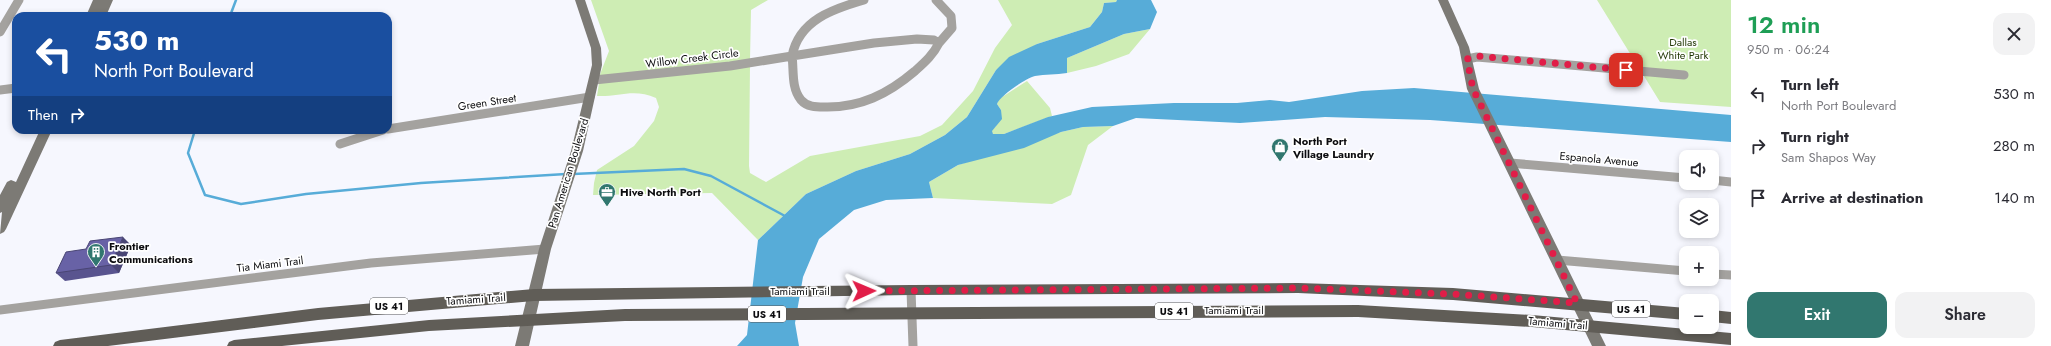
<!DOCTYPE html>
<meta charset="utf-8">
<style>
:root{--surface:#fff;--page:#f2f2f3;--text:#2b2b33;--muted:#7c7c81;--accent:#31776f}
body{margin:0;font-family:Jost,sans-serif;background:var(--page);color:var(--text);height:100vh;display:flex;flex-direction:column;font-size:15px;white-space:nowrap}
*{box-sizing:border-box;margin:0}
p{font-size:13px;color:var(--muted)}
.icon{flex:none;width:22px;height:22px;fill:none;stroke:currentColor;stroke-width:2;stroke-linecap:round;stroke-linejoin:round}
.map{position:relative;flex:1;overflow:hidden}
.details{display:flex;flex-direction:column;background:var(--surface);width:320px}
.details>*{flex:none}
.hud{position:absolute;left:12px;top:12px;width:380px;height:122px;border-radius:12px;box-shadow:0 2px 6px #0003;background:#1a4fa0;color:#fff;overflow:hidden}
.fabs{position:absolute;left:1679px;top:150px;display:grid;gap:8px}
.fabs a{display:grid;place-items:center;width:40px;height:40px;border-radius:8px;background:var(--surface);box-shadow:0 2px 6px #0003;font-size:20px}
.pin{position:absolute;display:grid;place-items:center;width:34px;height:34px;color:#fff;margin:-17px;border-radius:8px;box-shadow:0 2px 6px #0006}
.me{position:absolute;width:44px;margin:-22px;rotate:89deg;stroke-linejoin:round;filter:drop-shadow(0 0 3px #0008)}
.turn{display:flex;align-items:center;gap:14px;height:84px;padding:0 16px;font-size:18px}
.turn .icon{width:52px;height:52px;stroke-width:2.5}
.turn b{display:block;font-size:28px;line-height:34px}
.then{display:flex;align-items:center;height:38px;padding:0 16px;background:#0003;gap:8px;font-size:15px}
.round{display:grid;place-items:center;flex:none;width:42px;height:42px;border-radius:12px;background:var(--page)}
.overview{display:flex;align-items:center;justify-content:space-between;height:68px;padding:0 16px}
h1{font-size:24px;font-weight:600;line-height:30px;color:#1e9e55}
.primary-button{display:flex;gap:8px;margin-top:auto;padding:8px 16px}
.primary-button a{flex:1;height:46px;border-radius:12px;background:var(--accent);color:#fff;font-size:16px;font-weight:600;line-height:46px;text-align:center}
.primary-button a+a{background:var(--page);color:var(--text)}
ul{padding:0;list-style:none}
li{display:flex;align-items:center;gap:12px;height:52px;padding:0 16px}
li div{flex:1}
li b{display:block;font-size:15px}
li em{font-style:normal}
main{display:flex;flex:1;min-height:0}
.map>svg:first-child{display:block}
</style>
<main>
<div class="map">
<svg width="1731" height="346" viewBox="0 0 1731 346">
<rect width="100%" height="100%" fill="#f6f7fe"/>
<path fill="#ceedb4" d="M591 0H768L751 10 750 60 599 77 609 51Z
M998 0H1117L1116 2 1104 3 1102 12 1090 27 1037 44 996 70 967 117 945 135 910 154 856 171 806 194 758 240 712 193 593 195 594 183 597 170 634 146 654 121 659 107 656 98C634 88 619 97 597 96L599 83 750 65 749 166 750 173 766 182 810 156 920 136 942 125 973 91 995 48 1012 25Z
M1597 0H1731V107L1660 102Z
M1150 29 1129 54 1096 66 1067 73V58L1124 34Z
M1027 81 1050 108 1052 116 1004 134H993L991 131 996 126 1001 110 997 104 999 99Z
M1113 126 1088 145 1071 195 1052 204 933 198 929 182 958 165 1061 132 1083 127Z"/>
<path fill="#57acd8" d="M1117 0H1151L1157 12 1150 29 1124 34 1067 58V73C1056 75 1045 74 1035 76 1026 78 1000 96 997 104L1001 110 1002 119 992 131 993 134H1004L1048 117 1092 107 1174 103H1237L1270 100 1289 102 1362 91 1414 88 1731 115V142L1430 120 1325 117 1240 123 1136 118 1113 126 1083 127 1061 132 1024 148 958 165 929 182 933 198 886 200 854 210 819 239 803 277 795 323 799 346H737L747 335 758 240 806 194 856 171 910 154 945 135 967 117 996 70 1009 57 1037 44 1090 27 1102 12 1104 3 1116 2Z"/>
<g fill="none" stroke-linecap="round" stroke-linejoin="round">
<path stroke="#57acd8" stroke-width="2.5" d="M230 16 236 0
M195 130 188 153 205 195 241 204 306 194 421 183 566 174
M573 174 684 169 711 176 785 216"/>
<path stroke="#a4a29f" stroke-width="9" d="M936 0 951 16 952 28 939 43
M0 32 19 0
M917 39 934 40 939 43C933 55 925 62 915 71 888 94 860 108 824 107 816 107 807 107 801 100 791 88 794 70 792 56L874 43Z
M1467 59 1477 57 1684 75
M594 80 730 66 792 56C799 20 833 9 864 0
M0 90 16 88
M388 129 590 97
M340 144 383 130
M1510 163 1686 178
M1712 180 1731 182
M1557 260 1686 271
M1712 274 1731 275
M911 290 913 346
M0 310 371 263 545 249"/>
<path fill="#7c7a75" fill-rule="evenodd" d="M93 0H113L106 16H86Z
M575 0H585L601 48 602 65 583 151 551 249 529 346H515L539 249 571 151 592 65 591 48Z
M1438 0H1448L1469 47 1479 89 1606 346H1592L1467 89 1459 47Z
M40 130H52L6 229 4 232 0 234 2 212 0 213V195L7 182 11 180 16 182Z"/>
<path fill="#605d57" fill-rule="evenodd" d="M1298 283 1453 288 1686 308V320L1453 300 1298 293 911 295 534 301 318 320 108 346H53L55 342 60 340 318 308 534 289 911 285Z
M1358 305 1532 315 1731 333V345L1532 327 1358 317 625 321 429 331 282 346H227L229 342 234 340 429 320 625 309Z
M1712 310 1731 312V324L1712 322Z"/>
</g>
<path fill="#59548f" d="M131 245 119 273 65 281 56 273Z"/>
<path fill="#494574" d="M123 237 131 245 119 273 111 265Z"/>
<path fill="#6862a6" stroke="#494574" d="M123 237 111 265 56 273 66 252 86 249 90 241Z"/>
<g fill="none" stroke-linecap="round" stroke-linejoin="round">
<path stroke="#e11d48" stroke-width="7" stroke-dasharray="0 12.6" d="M864 291 1298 288 1453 294 1577 303 1473 89 1467 59 1477 56 1626 70"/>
</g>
<defs>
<symbol id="shop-pin" viewBox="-11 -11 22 30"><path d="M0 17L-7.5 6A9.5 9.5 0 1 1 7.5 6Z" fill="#31776f" stroke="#fff"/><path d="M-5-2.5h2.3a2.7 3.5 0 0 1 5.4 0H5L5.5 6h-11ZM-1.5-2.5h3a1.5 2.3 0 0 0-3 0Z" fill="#fff"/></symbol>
<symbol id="office-pin" viewBox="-11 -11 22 30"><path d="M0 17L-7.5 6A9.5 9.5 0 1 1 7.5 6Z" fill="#31776f" stroke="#fff"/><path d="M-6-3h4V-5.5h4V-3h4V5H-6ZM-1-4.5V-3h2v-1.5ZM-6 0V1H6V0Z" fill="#fff"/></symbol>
<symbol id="building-pin" viewBox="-11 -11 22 30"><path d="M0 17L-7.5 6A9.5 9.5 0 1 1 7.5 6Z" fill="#31776f" stroke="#fff"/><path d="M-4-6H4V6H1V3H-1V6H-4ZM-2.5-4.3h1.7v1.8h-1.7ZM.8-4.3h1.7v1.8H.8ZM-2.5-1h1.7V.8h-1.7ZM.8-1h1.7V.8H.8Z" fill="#fff"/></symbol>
</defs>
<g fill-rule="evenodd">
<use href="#shop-pin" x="1270" y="137" width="20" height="27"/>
<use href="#office-pin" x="597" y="182" width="20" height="27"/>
<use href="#building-pin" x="86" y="242" width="20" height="27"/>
</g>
<g text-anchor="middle" stroke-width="3.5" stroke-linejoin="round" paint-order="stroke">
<g fill="#fff" stroke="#555557" stroke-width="1">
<rect x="370" y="298" width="38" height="16" rx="3"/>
<rect x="1612" y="301" width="38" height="16" rx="3"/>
<rect x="1155" y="303" width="38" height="16" rx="3"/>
<rect x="748" y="306" width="38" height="16" rx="3"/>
</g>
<g font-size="10" font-weight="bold" fill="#0c0c0f">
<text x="389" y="310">US 41</text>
<text x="1631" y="313">US 41</text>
<text x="1174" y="315">US 41</text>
<text x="767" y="318">US 41</text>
</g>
<g font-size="11" fill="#1e3400" stroke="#fff">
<text x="1683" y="46">Dallas<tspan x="1683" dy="13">White Park</tspan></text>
</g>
<g font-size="11" fill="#0c0c0f" stroke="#fff">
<text transform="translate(692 58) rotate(-7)" y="4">Willow Creek Circle</text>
<text transform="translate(487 102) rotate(-9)" y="4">Green Street</text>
<text transform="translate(1599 159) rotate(5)" y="4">Espanola Avenue</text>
<text transform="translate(568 173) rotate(-73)" y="4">Pan American Boulevard</text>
<text transform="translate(270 264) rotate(-7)" y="4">Tia Miami Trail</text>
<text x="800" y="295">Tamiami Trail</text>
<text transform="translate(476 299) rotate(-4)" y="4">Tamiami Trail</text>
<text x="1234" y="314">Tamiami Trail</text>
<text transform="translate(1558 323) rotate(5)" y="4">Tamiami Trail</text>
</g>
<g font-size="11" font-weight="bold" fill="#0c0c0f" stroke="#fff" text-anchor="start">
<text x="1293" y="145">North Port<tspan x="1293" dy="13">Village Laundry</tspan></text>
<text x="620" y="196">Hive North Port</text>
<text x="109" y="250">Frontier<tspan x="109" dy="13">Communications</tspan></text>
</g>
</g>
</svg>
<div class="fabs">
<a><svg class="icon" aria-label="sound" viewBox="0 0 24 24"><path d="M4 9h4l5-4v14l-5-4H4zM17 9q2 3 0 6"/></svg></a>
<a><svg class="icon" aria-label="layers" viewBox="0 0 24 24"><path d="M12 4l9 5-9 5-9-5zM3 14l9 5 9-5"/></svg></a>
<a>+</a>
<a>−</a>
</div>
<div class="pin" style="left:1626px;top:70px;background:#d93025"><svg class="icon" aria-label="arrive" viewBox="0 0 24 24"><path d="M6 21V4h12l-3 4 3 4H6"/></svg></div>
<svg class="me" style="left:864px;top:291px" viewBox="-20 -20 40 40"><path d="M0-17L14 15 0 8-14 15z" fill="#e11d48" stroke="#fff" stroke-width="4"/></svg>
<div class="hud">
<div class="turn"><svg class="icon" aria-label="left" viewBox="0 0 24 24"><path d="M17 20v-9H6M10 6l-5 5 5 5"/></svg><div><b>530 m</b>North Port Boulevard</div></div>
<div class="then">Then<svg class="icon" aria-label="right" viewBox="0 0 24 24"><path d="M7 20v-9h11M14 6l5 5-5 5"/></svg></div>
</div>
</div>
<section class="details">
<div class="overview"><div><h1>12 min</h1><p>950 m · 06:24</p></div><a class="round"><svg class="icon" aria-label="close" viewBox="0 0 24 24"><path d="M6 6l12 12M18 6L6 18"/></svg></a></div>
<ul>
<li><svg class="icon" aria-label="left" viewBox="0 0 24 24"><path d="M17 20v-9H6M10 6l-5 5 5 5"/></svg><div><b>Turn left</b><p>North Port Boulevard</p></div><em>530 m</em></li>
<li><svg class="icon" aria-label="right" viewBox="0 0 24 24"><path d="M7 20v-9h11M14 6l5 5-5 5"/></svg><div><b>Turn right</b><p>Sam Shapos Way</p></div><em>280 m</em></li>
<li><svg class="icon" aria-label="arrive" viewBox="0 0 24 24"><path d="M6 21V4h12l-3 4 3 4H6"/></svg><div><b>Arrive at destination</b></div><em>140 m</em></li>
</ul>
<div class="primary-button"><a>Exit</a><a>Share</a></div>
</section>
</main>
